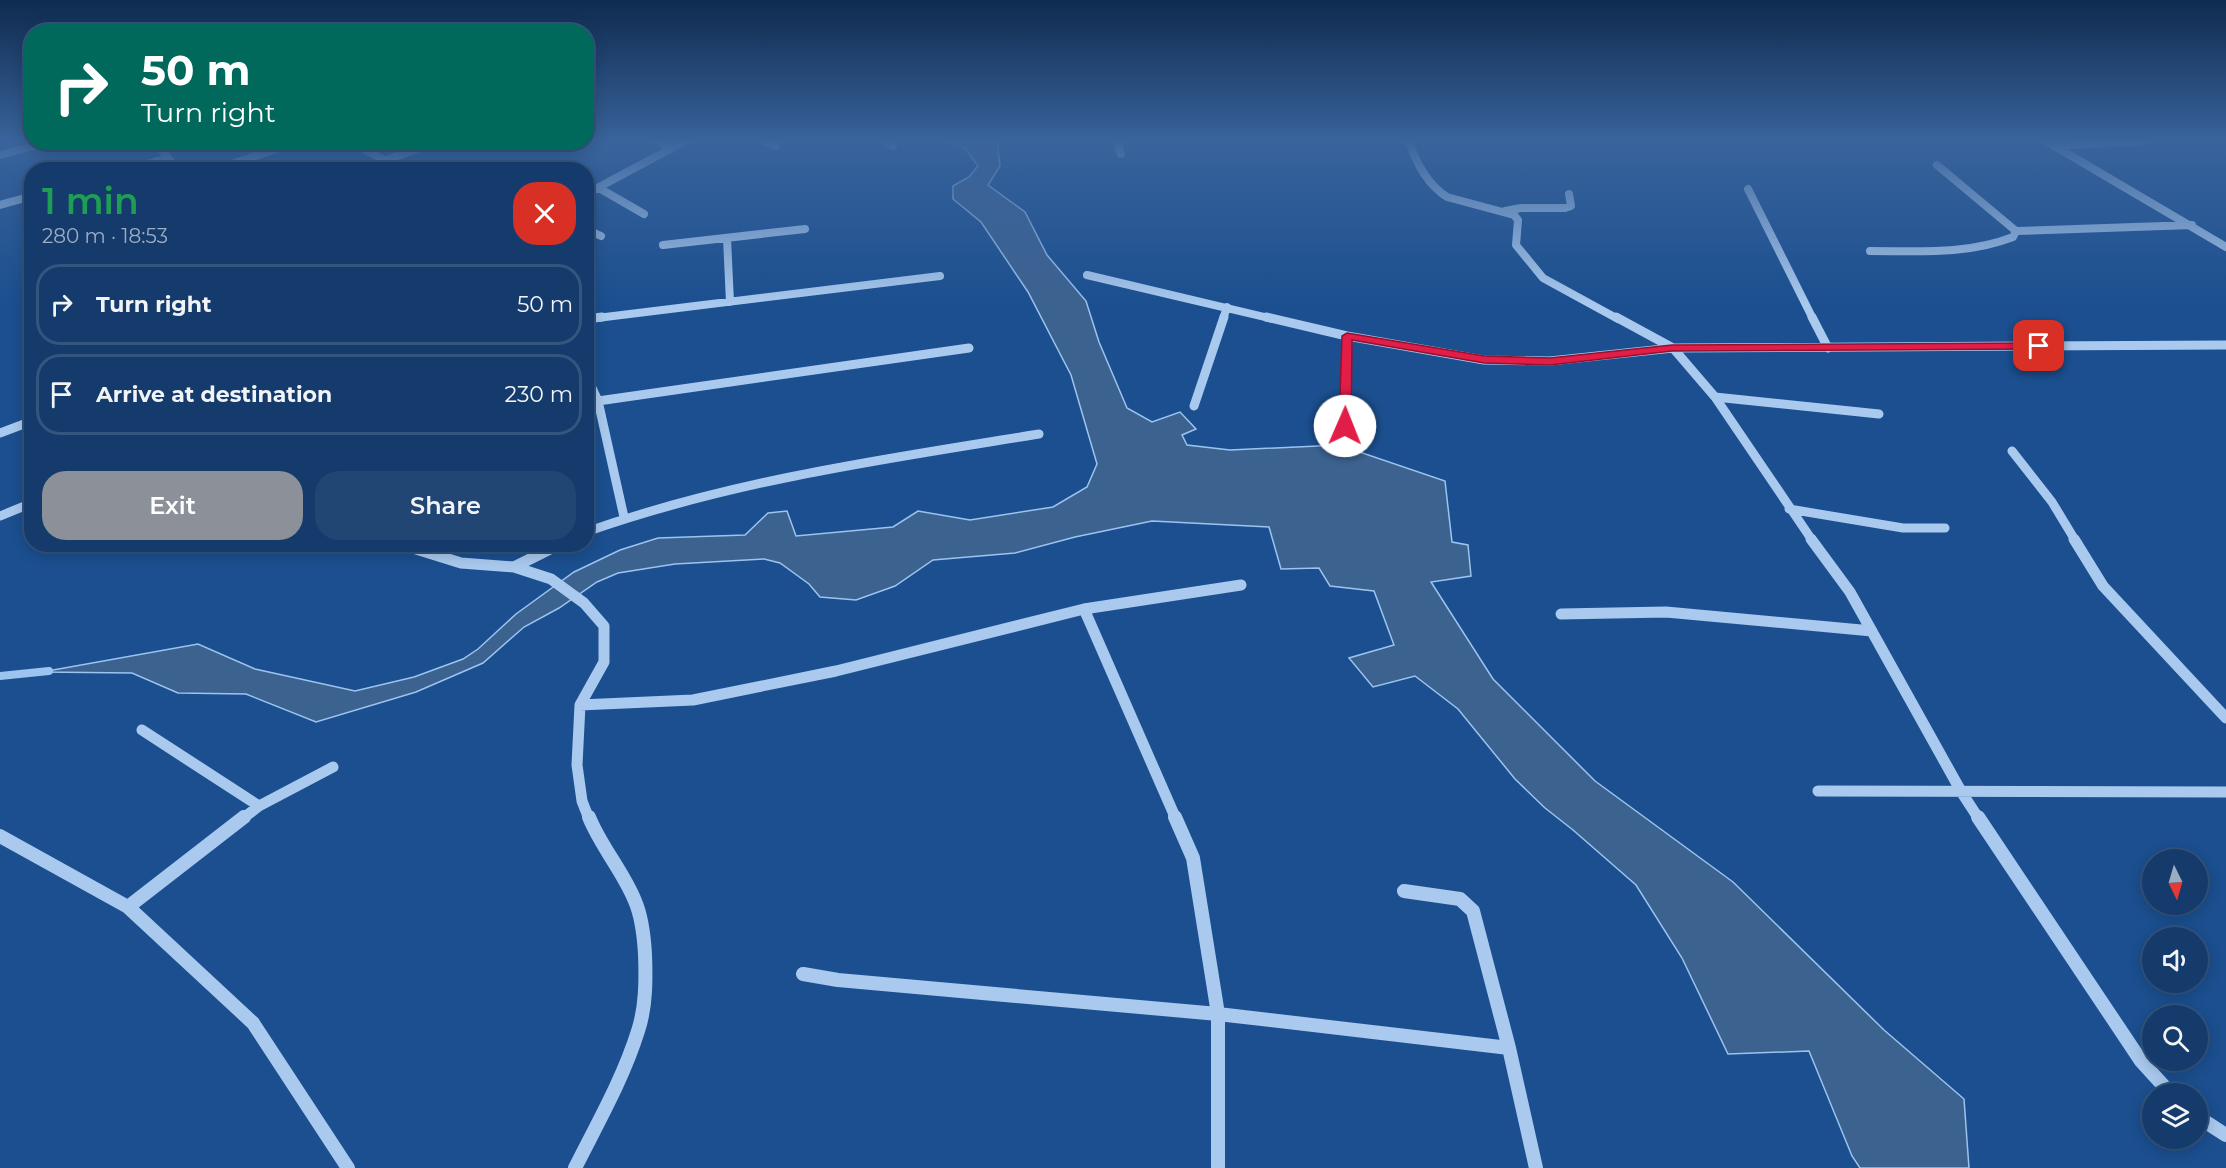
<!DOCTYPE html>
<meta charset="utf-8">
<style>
:root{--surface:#143b6b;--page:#214673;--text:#f1f3f6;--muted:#9dadc1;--line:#33557e;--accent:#8c9099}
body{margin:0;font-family:Montserrat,sans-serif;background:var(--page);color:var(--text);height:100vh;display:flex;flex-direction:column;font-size:22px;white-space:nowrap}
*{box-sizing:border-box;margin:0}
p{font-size:20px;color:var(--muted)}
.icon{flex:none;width:33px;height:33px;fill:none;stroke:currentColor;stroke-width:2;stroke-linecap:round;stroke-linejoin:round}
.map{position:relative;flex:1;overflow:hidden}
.panel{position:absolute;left:24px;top:162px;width:570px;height:390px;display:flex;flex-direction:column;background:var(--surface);border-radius:24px;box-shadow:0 3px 15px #0003,0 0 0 2px var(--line)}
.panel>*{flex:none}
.hud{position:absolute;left:24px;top:24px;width:570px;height:126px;border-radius:24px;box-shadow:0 3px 15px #0003,0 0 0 2px var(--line);background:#00695c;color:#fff;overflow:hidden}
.needle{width:39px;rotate:175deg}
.buttons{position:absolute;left:2142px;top:849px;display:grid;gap:12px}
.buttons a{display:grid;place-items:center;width:66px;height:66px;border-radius:50%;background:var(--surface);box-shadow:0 3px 15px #0003,0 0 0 2px var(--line);font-size:30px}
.pin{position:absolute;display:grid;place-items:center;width:51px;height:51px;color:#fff;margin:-26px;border-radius:12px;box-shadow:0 3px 9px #0006}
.me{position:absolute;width:66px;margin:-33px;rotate:1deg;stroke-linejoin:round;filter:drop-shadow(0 0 4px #0008)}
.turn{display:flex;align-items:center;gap:21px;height:126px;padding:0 18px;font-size:27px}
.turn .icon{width:78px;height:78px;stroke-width:2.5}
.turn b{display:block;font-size:42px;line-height:51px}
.round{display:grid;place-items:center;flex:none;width:63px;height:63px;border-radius:24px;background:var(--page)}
.headline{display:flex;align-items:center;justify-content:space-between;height:102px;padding:0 18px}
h1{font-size:36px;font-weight:600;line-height:45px;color:#1e9e55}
.cta{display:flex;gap:12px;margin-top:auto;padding:12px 18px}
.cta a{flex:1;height:69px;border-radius:24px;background:var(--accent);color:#fff;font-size:24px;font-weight:600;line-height:69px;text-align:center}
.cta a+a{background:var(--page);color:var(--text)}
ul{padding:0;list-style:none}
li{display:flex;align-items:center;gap:18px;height:81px;margin:0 12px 9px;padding:0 6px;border:3px solid var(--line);border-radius:24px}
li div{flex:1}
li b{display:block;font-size:22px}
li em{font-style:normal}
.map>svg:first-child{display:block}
</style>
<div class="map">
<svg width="2226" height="1168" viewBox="0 0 2226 1168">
<rect width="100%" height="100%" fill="#1b4f8f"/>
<path fill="#3c6290" stroke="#9cc4f0" stroke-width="1.5" d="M945 141H997L1000 166 988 185 1025 212 1047 255 1086 301 1099 342 1127 408 1152 422 1180 412 1196 429 1182 435 1187 445 1230 450 1339 445 1445 481 1452 542 1468 545 1471 576 1431 582 1493 679 1595 781 1733 882 1884 1030 1964 1099 1969 1168H1860L1852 1156 1809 1051 1728 1054 1682 958 1636 885 1573 830 1545 808 1515 779 1458 709 1415 676 1373 687 1349 658 1394 645 1374 591 1330 586 1319 568 1281 569 1269 527 1152 521 1075 537 1015 553 933 560 895 586 856 600 820 597 809 584 780 563 764 559 675 564 618 573 597 582 559 608 524 627 483 663 416 692 316 722 246 694 178 693 132 673 42 672 198 644 255 669 355 691 414 677 463 659 478 649 516 614 574 572 620 550 658 538 745 535 768 513 787 511 796 536 893 527 918 511 970 520 1053 507 1087 487 1097 464 1071 375 1028 292 981 222 953 199V186L969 177 978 166 965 148Z"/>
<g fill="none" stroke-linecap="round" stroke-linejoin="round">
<path stroke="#9cc4f0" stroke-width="8" d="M0 676 49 671"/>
<path stroke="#a9c9ee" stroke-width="8" d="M659 141 670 149
M764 141 776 146
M884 141 893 146
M1117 141 1121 154
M1409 141C1416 163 1427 184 1447 197L1514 215 1518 220 1516 245 1543 278 1618 319
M2046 141 2226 247
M156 142 177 170
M351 142 403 170
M2054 146 2143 141
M0 155 48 142
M386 160 437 142
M126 170 168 158
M214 170 297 142
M599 188 644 214
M1748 189 1813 319
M586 194 685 141
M0 205 32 196
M1505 211 1521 208H1565L1571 206 1569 194
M586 229 601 236
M2016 231 2192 225
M727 238 730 302
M663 245 805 229
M1870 251C1918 251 1967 255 2013 237L2016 231 1937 165
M1087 275 1273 319
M589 319 940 276
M1223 319 1227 307"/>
<path stroke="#a9c9ee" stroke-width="9" d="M1266 317 1347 336 1484 360 1550 361 1673 348 2226 345
M1616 317 1673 348 1715 397 1812 540
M1812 317 1828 348
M586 319 602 317
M586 375 598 401 624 517
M1715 397 1879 414
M598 401 969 348
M1194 406 1224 317
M1345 426 1347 336
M0 433 32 421
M2012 451 2052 502 2075 540
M1789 509 1903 528H1945
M0 516 32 503
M586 532C734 480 885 459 1039 434"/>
<path stroke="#a9c9ee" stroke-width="11" d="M1811 539 1850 592 1962 793 1979 819
M2074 539 2103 586 2226 718
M400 544 461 563 514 567 551 579 584 603 604 626V662L580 705 577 765 582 801 589 819
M514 567 560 544
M1084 609 1176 819
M1561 614 1666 612 1872 631
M580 705 693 700 836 671 1084 609 1241 585
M142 730 259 806
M1818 791 2226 792
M242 819 259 806 333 767"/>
<path stroke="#a9c9ee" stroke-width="14" d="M1175 817 1193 858 1218 1014V1168
M1978 817 2141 1061 2171 1094
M0 836 128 907 253 1023 348 1168
M1404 891 1460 899 1473 911 1509 1048 1536 1168
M128 907 244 817
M803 974 838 980 1218 1014 1509 1048
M2198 1117 2226 1135
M575 1168C597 1124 623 1079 638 1031 646 1007 646 980 645 954 644 937 642 917 635 901 623 871 601 847 589 817"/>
</g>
<linearGradient id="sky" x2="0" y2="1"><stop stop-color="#0f2b4f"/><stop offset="0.46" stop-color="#39639b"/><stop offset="1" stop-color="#39639b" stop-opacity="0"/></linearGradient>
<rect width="2226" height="305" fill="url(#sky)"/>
<path fill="#e11d48" stroke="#92132f" stroke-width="1.5" d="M1347 333 1484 356 1550 358 1672 345 2039 343 2044 346 2039 349 1672 351 1550 365 1484 363 1352 340 1351 426 1345 429 1339 426 1342 336Z"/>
</svg>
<div class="buttons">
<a><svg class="needle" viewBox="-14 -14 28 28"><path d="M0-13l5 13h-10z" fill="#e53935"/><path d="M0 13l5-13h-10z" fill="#9dadc1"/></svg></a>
<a><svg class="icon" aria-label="sound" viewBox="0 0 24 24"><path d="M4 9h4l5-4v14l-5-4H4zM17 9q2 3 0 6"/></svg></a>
<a><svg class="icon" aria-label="search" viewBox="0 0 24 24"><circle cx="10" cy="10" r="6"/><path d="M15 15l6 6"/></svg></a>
<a><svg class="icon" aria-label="layers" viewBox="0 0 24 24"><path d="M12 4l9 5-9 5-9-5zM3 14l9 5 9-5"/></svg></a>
</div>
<div class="pin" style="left:2039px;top:346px;background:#d93025"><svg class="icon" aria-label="arrive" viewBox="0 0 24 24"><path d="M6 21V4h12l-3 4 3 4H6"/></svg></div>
<svg class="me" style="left:1345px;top:426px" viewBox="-20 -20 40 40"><circle r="19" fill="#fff"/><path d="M0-13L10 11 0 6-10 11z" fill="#e11d48"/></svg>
<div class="hud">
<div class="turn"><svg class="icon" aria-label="right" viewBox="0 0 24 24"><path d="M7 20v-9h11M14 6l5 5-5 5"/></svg><div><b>50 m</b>Turn right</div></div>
</div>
<section class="panel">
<div class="headline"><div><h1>1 min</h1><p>280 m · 18:53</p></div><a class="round" style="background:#d93025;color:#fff"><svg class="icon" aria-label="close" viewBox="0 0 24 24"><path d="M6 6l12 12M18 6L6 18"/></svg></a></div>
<ul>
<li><svg class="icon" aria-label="right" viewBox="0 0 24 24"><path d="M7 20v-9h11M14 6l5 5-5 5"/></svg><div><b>Turn right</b></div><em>50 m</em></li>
<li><svg class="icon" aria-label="arrive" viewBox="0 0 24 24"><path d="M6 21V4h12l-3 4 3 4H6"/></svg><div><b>Arrive at destination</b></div><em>230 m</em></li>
</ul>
<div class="cta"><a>Exit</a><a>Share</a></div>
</section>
</div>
